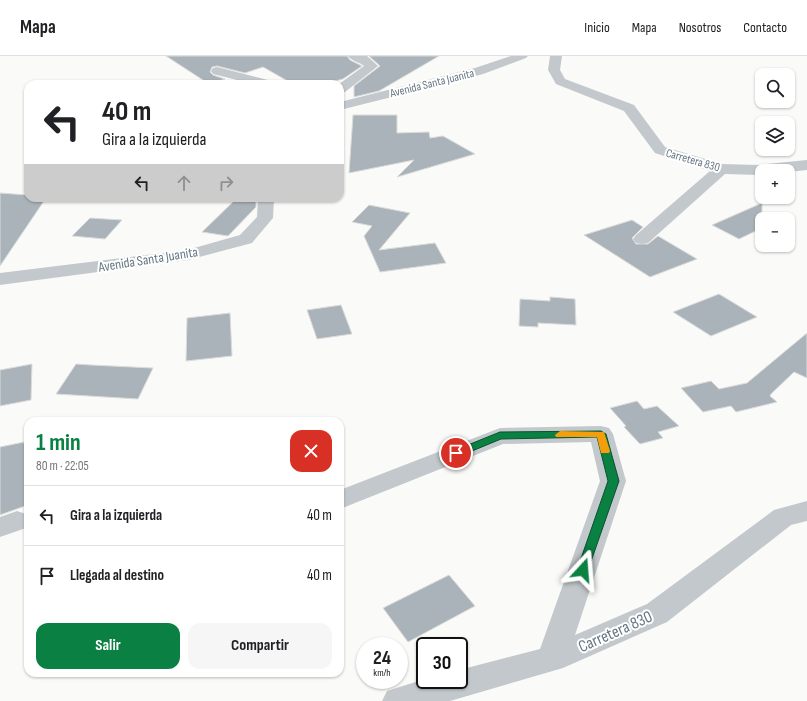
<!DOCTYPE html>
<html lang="es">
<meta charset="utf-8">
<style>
:root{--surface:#fff;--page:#f6f6f6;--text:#202124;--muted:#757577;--line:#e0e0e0;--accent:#0b8043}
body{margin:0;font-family:"Sofia Sans Condensed",sans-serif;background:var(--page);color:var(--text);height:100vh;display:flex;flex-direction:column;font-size:15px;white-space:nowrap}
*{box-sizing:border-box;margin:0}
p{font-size:13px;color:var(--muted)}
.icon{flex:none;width:22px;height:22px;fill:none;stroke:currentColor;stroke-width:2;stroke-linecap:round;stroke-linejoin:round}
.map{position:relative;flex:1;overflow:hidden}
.sheet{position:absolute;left:24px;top:361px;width:320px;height:260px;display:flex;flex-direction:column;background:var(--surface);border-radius:12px;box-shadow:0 1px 3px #0004}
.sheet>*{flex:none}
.banner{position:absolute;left:24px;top:24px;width:320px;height:122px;border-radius:12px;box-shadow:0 1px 3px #0004;background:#fff;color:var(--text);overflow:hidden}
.tools{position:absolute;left:755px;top:12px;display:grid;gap:8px}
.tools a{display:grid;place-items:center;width:40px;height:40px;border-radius:8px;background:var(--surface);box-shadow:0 1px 3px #0004;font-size:20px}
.speed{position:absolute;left:356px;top:581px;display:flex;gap:8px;font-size:20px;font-weight:700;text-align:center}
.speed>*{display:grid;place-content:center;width:52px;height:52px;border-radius:50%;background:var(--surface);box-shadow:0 1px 3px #0004;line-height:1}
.speed small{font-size:10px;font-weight:400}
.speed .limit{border:2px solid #111;border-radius:6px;background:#fff;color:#111}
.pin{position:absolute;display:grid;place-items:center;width:34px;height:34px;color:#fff;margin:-17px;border:2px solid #fff;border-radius:50%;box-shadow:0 1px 4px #0007}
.me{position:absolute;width:44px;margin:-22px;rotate:19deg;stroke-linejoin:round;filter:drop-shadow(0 0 3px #0008)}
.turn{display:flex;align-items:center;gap:14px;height:84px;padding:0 12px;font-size:18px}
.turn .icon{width:52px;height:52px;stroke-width:2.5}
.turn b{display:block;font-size:28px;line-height:34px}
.lanes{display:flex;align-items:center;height:38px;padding:0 12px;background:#0003;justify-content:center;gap:20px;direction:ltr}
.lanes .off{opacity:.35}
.round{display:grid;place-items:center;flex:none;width:42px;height:42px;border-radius:12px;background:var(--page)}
.overview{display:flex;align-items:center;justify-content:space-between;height:68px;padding:0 12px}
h1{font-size:24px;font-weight:700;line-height:30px;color:var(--accent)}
.primary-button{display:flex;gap:8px;margin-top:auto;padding:8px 12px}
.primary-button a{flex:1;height:46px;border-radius:12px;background:var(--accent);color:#fff;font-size:16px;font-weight:700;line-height:46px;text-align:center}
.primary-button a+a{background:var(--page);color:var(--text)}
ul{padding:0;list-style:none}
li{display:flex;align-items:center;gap:12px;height:60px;padding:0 12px;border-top:1px solid var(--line)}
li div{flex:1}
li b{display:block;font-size:15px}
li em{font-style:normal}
header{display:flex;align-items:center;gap:24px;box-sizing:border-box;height:56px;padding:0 20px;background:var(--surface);border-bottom:1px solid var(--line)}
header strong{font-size:19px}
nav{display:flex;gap:22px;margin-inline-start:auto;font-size:14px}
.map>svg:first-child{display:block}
</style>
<header>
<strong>Mapa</strong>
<nav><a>Inicio</a><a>Mapa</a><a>Nosotros</a><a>Contacto</a></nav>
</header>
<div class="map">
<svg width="807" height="645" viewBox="0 0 807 645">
<rect width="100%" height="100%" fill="#fafaf8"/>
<path fill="#aab3b9" stroke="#dcdcda" d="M166 0H347L350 4 362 10 343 23 324 28H293L263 11 245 17 217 10 212 11 210 16 213 19 225 23 209 28Z
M369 0H439L379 35 354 41V30L380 10Z
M353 59H397V77L429 76 430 82 443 80 475 98 397 121 414 104 349 117Z
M0 137 28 139V142H46L0 210Z
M237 142H256V151L228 180 202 176Z
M762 147V172L739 183 712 169Z
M369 149 410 157 379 194 435 187 446 207 380 216 364 180 372 170 352 166Z
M90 162 122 164 105 183 72 180Z
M632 164 643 171 632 182 636 188H648L658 180 697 203 650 221 584 179Z
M719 238 757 261 711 280 673 256Z
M550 241 575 243 576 269 538 267V271L519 270 520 243 550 245Z
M341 249 352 278 317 283 307 254Z
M230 257 232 300 186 305 187 262Z
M807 277V322L794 316 771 338 770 340 777 346 736 356 731 350 703 356 681 332 711 325 719 333 747 327Z
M32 308 31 344 0 350V314Z
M76 308 91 309 153 312 138 343 56 338Z
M637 345 644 353 657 350 679 370 658 376 663 382 640 388 624 371 626 370 610 352Z
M28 383V449L0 459V391L24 386V388Z
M449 519 475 550 408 586 383 552Z"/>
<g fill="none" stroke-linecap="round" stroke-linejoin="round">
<path fill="#c3c8cc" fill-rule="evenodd" d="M348 0H367L378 10 345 36 340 37V28H339L364 10C360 6 351 5 348 0Z
M511 0H528L526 2 483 18 340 54V46L475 12Z
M550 0H562L560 14 565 23 634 49 665 91 722 108 758 109 807 104V114L788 116 762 115V118L758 119 725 118 648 187 642 188 636 187 633 183 636 179 710 115 655 97 624 55 556 28 548 14Z
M217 11 272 25 274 28H253L213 18 211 15 213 12Z
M258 142H274L273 162 252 187 188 204 0 229V217L187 194 240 179 257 161Z
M601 370 609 372 613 378 626 425 575 579 647 548 774 454 807 445V465L791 469 667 566 563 612 450 645H382L387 635 425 623 459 624V614L540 593 600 425 591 386 503 388 340 453V434L500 372Z
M17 455 26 458 28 461 26 472 0 481V461Z"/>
</g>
<path fill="#0b8043" stroke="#07532c" d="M601 375 606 378 619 425 588 514 587 517 583 518 578 517 577 514 608 425 597 381 501 383 460 400 456 401 451 397 453 395 500 376Z"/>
<path fill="#f59e0b" d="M560 375 604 376 610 395 609 397H601L597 381H556L555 379Z"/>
<g text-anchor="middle" stroke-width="4" stroke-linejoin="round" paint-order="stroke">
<g font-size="12" fill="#657683" stroke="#fff">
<text transform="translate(432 27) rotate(-14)" y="4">Avenida Santa Juanita</text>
<text transform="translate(693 104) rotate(16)" y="4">Carretera 830</text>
</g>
<g font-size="14" fill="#657683" stroke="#fff">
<text transform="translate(148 203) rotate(-9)" y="5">Avenida Santa Juanita</text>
</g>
<g font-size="17" fill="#657683" stroke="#fff">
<text transform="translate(615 575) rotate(-24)" y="6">Carretera 830</text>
</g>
</g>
</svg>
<div class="tools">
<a><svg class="icon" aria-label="search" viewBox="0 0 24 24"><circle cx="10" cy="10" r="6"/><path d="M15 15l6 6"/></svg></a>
<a><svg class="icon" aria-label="layers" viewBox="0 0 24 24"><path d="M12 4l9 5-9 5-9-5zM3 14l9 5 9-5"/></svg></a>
<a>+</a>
<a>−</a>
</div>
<div class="speed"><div>24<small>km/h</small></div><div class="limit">30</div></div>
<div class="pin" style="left:456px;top:397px;background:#d93025"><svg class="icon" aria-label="arrive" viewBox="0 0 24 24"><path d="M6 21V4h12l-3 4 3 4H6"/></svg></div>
<svg class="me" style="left:583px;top:514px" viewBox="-20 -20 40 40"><path d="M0-17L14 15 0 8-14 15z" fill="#0b8043" stroke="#fff" stroke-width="4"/></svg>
<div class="banner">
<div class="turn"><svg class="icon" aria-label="left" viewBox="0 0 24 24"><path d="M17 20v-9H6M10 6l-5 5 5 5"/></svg><div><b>40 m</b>Gira a la izquierda</div></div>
<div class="lanes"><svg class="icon" aria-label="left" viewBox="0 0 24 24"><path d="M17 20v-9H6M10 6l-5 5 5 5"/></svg><svg class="icon off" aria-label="ahead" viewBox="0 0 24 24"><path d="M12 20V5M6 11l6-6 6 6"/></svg><svg class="icon off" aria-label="right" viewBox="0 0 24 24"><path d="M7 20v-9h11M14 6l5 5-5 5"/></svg></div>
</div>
<section class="sheet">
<div class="overview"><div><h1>1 min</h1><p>80 m · 22:05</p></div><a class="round" style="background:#d93025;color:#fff"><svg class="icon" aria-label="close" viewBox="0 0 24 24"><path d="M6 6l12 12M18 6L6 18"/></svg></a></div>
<ul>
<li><svg class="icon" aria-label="left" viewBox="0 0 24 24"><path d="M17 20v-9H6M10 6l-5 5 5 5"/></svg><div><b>Gira a la izquierda</b></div><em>40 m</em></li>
<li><svg class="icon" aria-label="arrive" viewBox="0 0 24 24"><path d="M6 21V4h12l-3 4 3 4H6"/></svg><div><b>Llegada al destino</b></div><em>40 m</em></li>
</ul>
<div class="primary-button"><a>Salir</a><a>Compartir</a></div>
</section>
</div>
